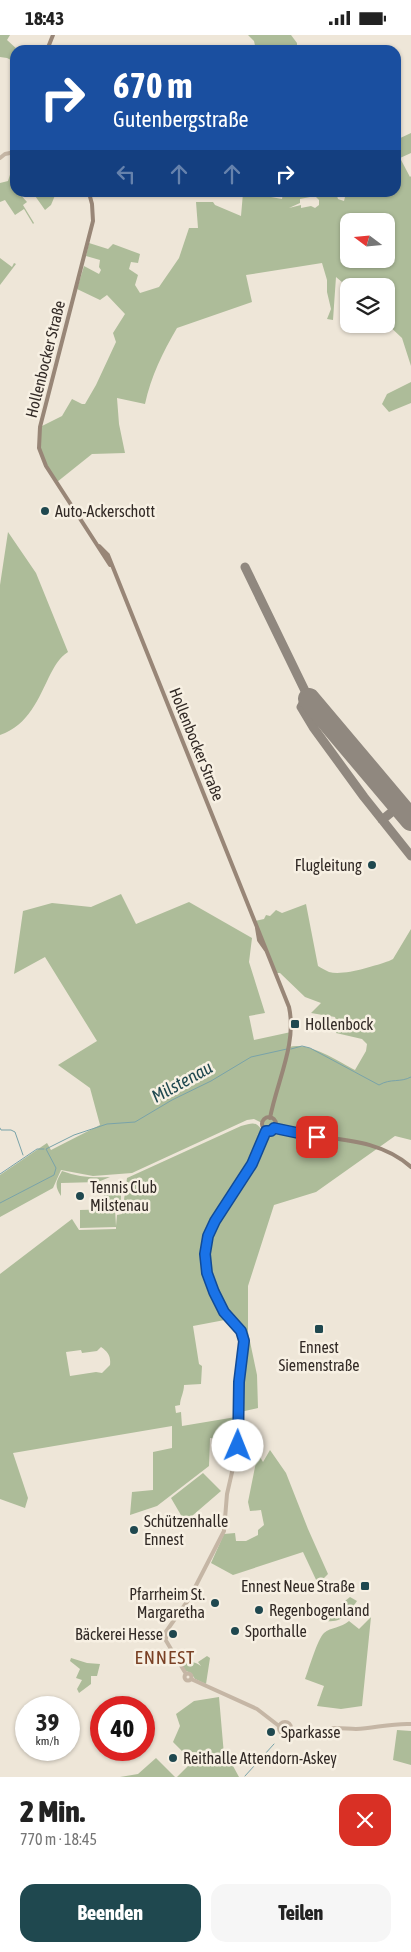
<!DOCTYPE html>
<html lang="de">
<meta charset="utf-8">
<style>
:root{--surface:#fff;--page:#f6f6f6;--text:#222;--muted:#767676;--accent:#1f484f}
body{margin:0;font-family:"Asap Condensed",sans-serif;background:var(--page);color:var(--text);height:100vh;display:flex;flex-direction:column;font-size:19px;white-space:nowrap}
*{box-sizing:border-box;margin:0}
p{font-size:16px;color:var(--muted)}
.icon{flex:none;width:28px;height:28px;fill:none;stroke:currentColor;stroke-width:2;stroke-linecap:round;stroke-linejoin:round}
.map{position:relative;height:1742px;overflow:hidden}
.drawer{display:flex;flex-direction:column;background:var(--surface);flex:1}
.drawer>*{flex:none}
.hud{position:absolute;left:10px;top:10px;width:391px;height:152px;border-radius:15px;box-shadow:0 1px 4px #0004;background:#1a4fa0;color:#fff;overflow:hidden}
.needle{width:32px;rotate:286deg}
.fabs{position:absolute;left:340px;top:178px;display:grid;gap:10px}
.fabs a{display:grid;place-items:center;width:55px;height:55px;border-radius:10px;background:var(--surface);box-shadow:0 1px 4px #0004;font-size:25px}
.speed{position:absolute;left:15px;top:1661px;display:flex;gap:10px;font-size:25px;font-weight:700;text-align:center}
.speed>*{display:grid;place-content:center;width:65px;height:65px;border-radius:50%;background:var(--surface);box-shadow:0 1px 4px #0004;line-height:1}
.speed small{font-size:12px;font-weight:400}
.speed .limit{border:8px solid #d22;background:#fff;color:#111}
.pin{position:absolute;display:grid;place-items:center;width:42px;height:42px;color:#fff;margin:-21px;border-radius:10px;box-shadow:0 2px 8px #0006}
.me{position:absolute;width:55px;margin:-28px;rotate:1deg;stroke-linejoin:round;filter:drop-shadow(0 0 4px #0008)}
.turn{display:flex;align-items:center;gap:18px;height:105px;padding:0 20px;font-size:22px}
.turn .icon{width:65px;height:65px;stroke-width:2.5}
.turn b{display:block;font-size:35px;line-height:42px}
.lanes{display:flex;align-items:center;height:48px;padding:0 20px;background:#0003;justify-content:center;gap:25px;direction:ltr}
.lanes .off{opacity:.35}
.round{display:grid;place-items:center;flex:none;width:52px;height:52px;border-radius:15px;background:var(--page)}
.head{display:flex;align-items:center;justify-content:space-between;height:85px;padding:0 20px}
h1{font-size:30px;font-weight:800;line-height:38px}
.cta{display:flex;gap:10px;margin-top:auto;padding:10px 20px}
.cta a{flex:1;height:58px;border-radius:15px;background:var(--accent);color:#fff;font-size:20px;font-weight:800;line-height:58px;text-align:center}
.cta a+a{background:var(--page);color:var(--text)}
.status{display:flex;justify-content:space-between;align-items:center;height:35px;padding:0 25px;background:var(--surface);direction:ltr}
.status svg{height:14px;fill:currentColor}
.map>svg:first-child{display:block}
</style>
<div class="status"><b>18:43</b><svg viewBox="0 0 49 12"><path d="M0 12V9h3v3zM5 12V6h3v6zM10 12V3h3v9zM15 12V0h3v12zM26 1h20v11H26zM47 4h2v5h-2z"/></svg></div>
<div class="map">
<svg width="411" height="1742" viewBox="0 0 411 1742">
<rect width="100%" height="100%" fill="#eee6d8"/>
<path fill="#adbc99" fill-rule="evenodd" d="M0 0H10L7 5 18 15H15V27L7 23 0 22Z
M248 0H291L297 8V15H256L254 6Z
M411 98V118L400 123 410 142 411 141V331L402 303 386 288V251H349V253L336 242 333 285 327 284 331 274 327 257V245L322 228 246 240 252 267 177 293C163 317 151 341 145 369L117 363 119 389 125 418 92 419 57 447 40 420V392L62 381 72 364 82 369H85L96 350 116 307 113 298 125 279 107 260 100 265 77 254 84 231 99 239 101 235 99 232 100 225 86 221 89 208 108 214 113 209 140 219 138 228 131 227 129 234 138 240 135 250 140 258 159 252 179 223 189 193H198L196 167H213L215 170 241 181 243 158H271V162L282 164 283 158H336L338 164 344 166 346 158H396V121L399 120 396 115V105ZM315 161 319 165V170L315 173 311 171 301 173V170L289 173 300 168V164ZM349 186H386V224H349Z
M15 124V158H19L27 167 23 170 34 188 33 189 24 174 15 180 5 165 0 167V148L8 146Z
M33 158H56L51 170 45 175Z
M0 223 12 232 14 228 16 229 0 250Z
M411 347V368L389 377 382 369 387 359Z
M8 497 36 538 68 617C59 623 56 629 51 638 38 664 29 690 0 700V550Z
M121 859 136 889 189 867 252 903 249 927 265 978 249 981 254 1005 291 997 289 1012C308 1006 338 1026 355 1035L366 1016 367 1009 362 1004 336 998 337 989 335 982 311 978 321 968 305 962 280 938H276L255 886 264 884 266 880 270 881 276 875 282 878 306 869 318 931C321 933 325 935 329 937 344 941 374 931 389 926L393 924 411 894V1105L395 1101 316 1157 274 1170 248 1251V1297L257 1340 258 1373 240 1377V1357L246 1313V1306L242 1294 239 1293 230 1284 193 1291 199 1329 202 1331 201 1349 184 1350C184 1358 180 1363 180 1370L175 1371 176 1378 181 1377 182 1391 236 1382V1407L210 1403 209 1431 157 1471 130 1480 132 1457 153 1455V1417L172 1413V1391L13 1418 28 1463 25 1473 0 1464V1239L72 1184 79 1195 116 1194V1192L80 1193V1175L115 1174 116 1191 117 1180 122 1179 127 1143 241 1091C253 1088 255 1086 262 1095V1088L254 1084 247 1085 132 1138 93 1141 61 1135 53 1153 0 1182V1140L47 1108 51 1115 100 1090 90 1053 58 1030 97 1006 45 922 14 939 23 876 52 868 91 872ZM101 1312C108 1317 111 1321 110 1330L102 1338 96 1337 70 1341 66 1317 81 1315 82 1318 97 1316Z
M62 1136C78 1142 92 1143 110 1142L98 1147 61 1148V1161C54 1150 56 1147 62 1136Z
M121 1152V1171H104V1153Z
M270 1415 286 1438 308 1494 328 1539 318 1549 303 1517 233 1540 211 1528 224 1499 235 1498 236 1506H246L258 1500V1495L264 1490 261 1475 250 1476 248 1467 257 1422H260L263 1427Z
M203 1438 221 1456 185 1487 171 1463Z
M350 1562 357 1566C349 1577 343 1588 327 1586L330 1578Z
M371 1582 362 1671 341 1674 317 1671 324 1651 305 1644C309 1634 317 1605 324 1598 331 1592 341 1593 349 1586L359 1594Z
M207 1621 210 1623 206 1649 195 1644 191 1638 186 1636 181 1630C189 1626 194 1626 201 1631L198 1627Z
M71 1623 87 1628 100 1629 97 1641H91V1649L79 1658 77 1654 82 1645 76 1643 80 1634 70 1626Z
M219 1662 224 1720 182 1716 173 1707 180 1691 176 1679 194 1666Z
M397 1695 411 1696V1730L393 1725Z
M199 1720 233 1725V1731L239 1742H177Z
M156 1723 175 1742H120L138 1739Z"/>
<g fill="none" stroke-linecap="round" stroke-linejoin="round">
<path stroke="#79a3a9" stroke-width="1" d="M291 1014 302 1011 310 1013 379 1050C391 1043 400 1048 411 1042
M0 1093 1 1095H11L15 1097 23 1120
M0 1139 37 1114H44
M0 1168 54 1140 56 1133 46 1114 74 1100 107 1089 135 1087 172 1065 211 1046 251 1022 287 1014
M245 1741 274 1709"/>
<path stroke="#90887f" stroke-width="9" d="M245 532 309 664 304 667 301 672 313 692
M324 682 315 684 313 692 364 762 411 821
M382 785 399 771"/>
<path stroke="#90887f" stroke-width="22" d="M309 664 411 785"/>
<path stroke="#c5b6a5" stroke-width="4" d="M0 123 5 119 15 117
M165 1598 166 1603 161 1604 160 1599 165 1598 189 1564 224 1496 227 1459 238 1411 239 1354 244 1311 241 1297 224 1277 214 1257 206 1232 205 1213 215 1186 252 1129 266 1096
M165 1604 186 1639
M184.5 1642a3.5 3.5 0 1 1 7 0a3.5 3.5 0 1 1-7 0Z
M191 1644 257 1674 279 1691
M279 1693a6 6 0 1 1 12 0a6 6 0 1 1-12 0Z
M290 1695C307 1702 320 1695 336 1693 343 1693 350 1694 356 1694 375 1693 392 1688 411 1689"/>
<path stroke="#988677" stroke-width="4" d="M47 15 53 0
M89 158 92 169 93 186 40 392 39 413 46 431 110 530
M99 511 108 520 289 972C297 1009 277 1046 270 1083
M257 893 259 905 266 915
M262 1089a7 7 0 1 1 14 0a7 7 0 1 1-14 0Z
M274 1093C321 1107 373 1098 411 1132"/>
</g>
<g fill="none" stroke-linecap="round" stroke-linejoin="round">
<defs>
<path id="route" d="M238 1411 239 1347 244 1306 241 1296 224 1277 214 1257 207 1238 205 1219 208 1201 215 1186 252 1129 266 1096H271L274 1093 317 1102"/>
</defs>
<use href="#route" stroke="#114b97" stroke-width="12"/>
<use href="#route" stroke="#1a73e8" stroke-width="9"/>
</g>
<g fill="#1f484f" stroke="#f7f0e3" stroke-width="2">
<circle cx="45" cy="476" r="5"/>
<circle cx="372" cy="830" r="5"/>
<rect x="290" y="984" width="10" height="10" rx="2.5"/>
<circle cx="80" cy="1161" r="5"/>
<rect x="314" y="1289" width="10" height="10" rx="2.5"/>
<circle cx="134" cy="1495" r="5"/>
<rect x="360" y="1546" width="10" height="10" rx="2.5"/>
<circle cx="215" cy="1568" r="5"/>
<circle cx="259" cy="1575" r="5"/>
<circle cx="235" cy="1596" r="5"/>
<circle cx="173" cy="1599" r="5"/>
<circle cx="271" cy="1697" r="5"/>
<circle cx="173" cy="1723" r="5"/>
</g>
<g text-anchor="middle" stroke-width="5" stroke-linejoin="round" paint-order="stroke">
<g font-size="16" fill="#322a26" stroke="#f7f0e3">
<text transform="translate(45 324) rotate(-76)" y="6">Hollenbocker Straße</text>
<text transform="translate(197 709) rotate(68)" y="6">Hollenbocker Straße</text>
</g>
<g font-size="16" fill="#322a26" stroke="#f7f0e3" text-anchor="start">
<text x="55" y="482">Auto-Ackerschott</text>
<text x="362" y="836" text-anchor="end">Flugleitung</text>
<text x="305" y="995">Hollenbock</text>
<text x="90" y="1158">Tennis Club<tspan x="90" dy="18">Milstenau</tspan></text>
<text x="319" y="1318" text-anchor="middle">Ennest<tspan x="319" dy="18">Siemenstraße</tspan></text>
<text x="144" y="1492">Schützenhalle<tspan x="144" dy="18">Ennest</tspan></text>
<text x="355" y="1557" text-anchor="end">Ennest Neue Straße</text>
<text x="205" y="1565" text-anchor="end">Pfarrheim St.<tspan x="205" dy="18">Margaretha</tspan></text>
<text x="269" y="1581">Regenbogenland</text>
<text x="245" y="1602">Sporthalle</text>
<text x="163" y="1605" text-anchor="end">Bäckerei Hesse</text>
<text x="281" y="1703">Sparkasse</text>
<text x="183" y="1729">Reithalle Attendorn-Askey</text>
</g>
<g font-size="18" font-style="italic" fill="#1f484f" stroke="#f7f0e3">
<text transform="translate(182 1047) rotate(-29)" y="6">Milstenau</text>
</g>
<g font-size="19" letter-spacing="1" fill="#7a4125" stroke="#f7f0e3">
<text x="165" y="1629">ENNEST</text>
</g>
</g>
</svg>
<div class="fabs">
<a><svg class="needle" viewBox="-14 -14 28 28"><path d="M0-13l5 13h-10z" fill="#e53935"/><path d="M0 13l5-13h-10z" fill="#767676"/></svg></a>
<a><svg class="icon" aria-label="layers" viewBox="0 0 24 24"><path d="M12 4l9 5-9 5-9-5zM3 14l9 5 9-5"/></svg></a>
</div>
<div class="speed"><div>39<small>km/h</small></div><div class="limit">40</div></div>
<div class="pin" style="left:317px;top:1102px;background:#d93025"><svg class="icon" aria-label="arrive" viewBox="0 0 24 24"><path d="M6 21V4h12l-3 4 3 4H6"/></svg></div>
<svg class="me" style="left:238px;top:1411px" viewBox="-20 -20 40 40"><circle r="19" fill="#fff"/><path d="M0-13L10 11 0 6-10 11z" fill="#1a73e8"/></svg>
<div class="hud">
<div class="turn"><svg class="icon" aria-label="right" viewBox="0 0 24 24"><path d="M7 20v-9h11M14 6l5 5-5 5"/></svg><div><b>670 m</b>Gutenbergstraße</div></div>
<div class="lanes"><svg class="icon off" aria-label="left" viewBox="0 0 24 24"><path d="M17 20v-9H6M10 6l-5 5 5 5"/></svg><svg class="icon off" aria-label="ahead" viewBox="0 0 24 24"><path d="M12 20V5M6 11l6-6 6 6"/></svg><svg class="icon off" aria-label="ahead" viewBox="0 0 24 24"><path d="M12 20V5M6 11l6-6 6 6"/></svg><svg class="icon" aria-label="right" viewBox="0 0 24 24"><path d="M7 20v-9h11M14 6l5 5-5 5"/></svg></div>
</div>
</div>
<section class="drawer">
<div class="head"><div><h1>2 Min.</h1><p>770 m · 18:45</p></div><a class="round" style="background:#d93025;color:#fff"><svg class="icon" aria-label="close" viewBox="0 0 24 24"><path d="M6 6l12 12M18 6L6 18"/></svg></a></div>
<div class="cta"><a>Beenden</a><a>Teilen</a></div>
</section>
